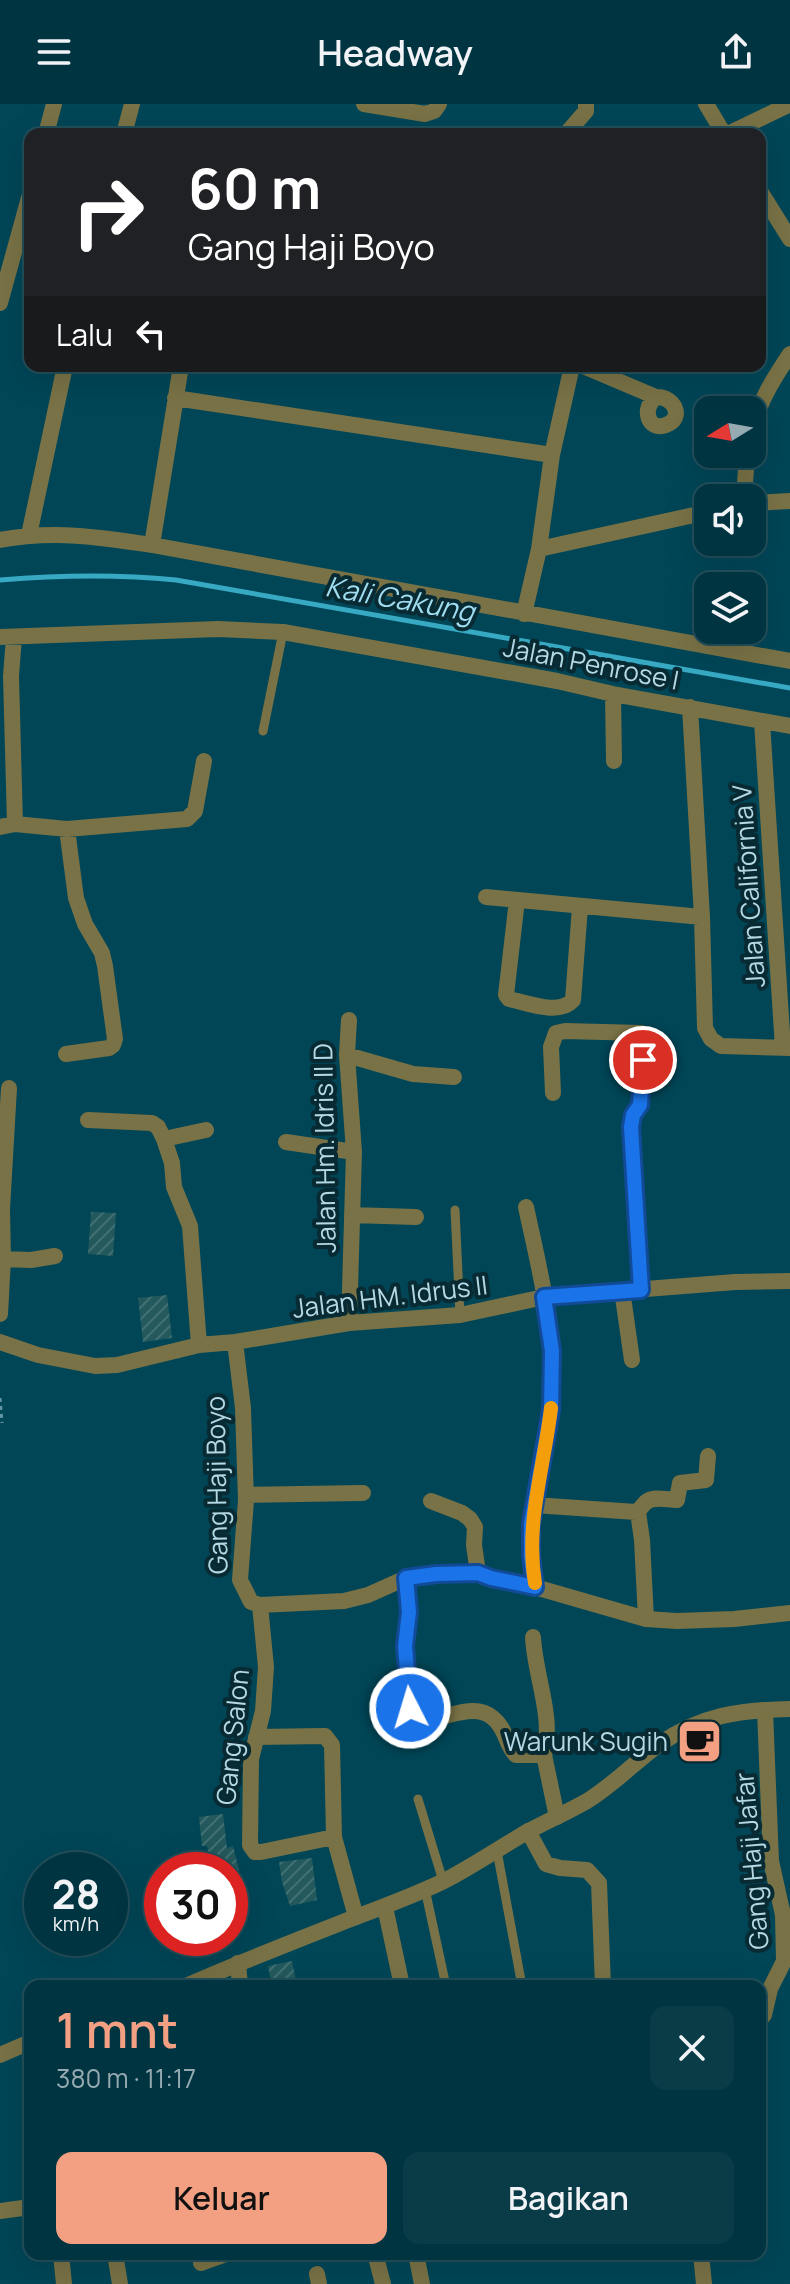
<!DOCTYPE html>
<html lang="id">
<meta charset="utf-8">
<style>
:root{--surface:#003441;--page:#0a3c48;--text:#f1f3f6;--muted:#95aab1;--line:#224f5a;--accent:#f39f82}
body{margin:0;font-family:Manrope,sans-serif;background:var(--page);color:var(--text);height:100vh;display:flex;flex-direction:column;font-size:30px;white-space:nowrap}
*{box-sizing:border-box;margin:0}
p{font-size:26px;color:var(--muted)}
.icon{flex:none;width:44px;height:44px;fill:none;stroke:currentColor;stroke-width:2;stroke-linecap:round;stroke-linejoin:round}
.map{position:relative;flex:1;overflow:hidden}
.side{position:absolute;left:24px;top:1876px;width:742px;height:280px;display:flex;flex-direction:column;background:var(--surface);border-radius:16px;box-shadow:0 8px 32px #0002,0 0 0 2px var(--line)}
.side>*{flex:none}
.guide{position:absolute;left:24px;top:24px;width:742px;height:244px;border-radius:16px;box-shadow:0 8px 32px #0002,0 0 0 2px var(--line);background:#202124;color:#fff;overflow:hidden}
.needle{width:52px;rotate:259deg}
.tools{position:absolute;left:694px;top:292px;display:grid;gap:16px}
.tools a{display:grid;place-items:center;width:72px;height:72px;border-radius:16px;background:var(--surface);box-shadow:0 8px 32px #0002,0 0 0 2px var(--line);font-size:40px}
.speed{position:absolute;left:24px;top:1748px;display:flex;gap:16px;font-size:40px;font-weight:700;text-align:center}
.speed>*{display:grid;place-content:center;width:104px;height:104px;border-radius:50%;background:var(--surface);box-shadow:0 8px 32px #0002,0 0 0 2px var(--line);line-height:1}
.speed small{font-size:20px;font-weight:400}
.speed .limit{border:12px solid #d22;background:#fff;color:#111}
.pin{position:absolute;display:grid;place-items:center;width:68px;height:68px;color:#fff;margin:-34px;border:4px solid #fff;border-radius:50%;box-shadow:0 2px 8px #0007}
.me{position:absolute;width:88px;margin:-44px;rotate:355deg;stroke-linejoin:round;filter:drop-shadow(0 0 6px #0008)}
.turn{display:flex;align-items:center;gap:28px;height:168px;padding:0 32px;font-size:36px}
.turn .icon{width:104px;height:104px;stroke-width:2.5}
.turn b{display:block;font-size:56px;line-height:68px}
.then{display:flex;align-items:center;height:76px;padding:0 32px;background:#0003;gap:16px;font-size:30px}
.round{display:grid;place-items:center;flex:none;width:84px;height:84px;border-radius:16px;background:var(--page)}
.overview{display:flex;align-items:center;justify-content:space-between;height:136px;padding:0 32px}
h1{font-size:48px;font-weight:600;line-height:60px;color:var(--accent)}
.button{display:flex;gap:16px;margin-top:auto;padding:16px 32px}
.button a{flex:1;height:92px;border-radius:16px;background:var(--accent);color:#111;font-size:32px;font-weight:600;line-height:92px;text-align:center}
.button a+a{background:var(--page);color:var(--text)}
header{display:flex;justify-content:space-between;align-items:center;height:104px;padding:0 32px;background:var(--surface);font-size:36px;font-weight:600}
.map>svg:first-child{display:block}
</style>
<header><svg class="icon" aria-label="menu" viewBox="0 0 24 24"><path d="M4 6h16M4 12h16M4 18h16"/></svg>Headway<svg class="icon" aria-label="share" viewBox="0 0 24 24"><path d="M12 15V3M7 8l5-5 5 5M5 13v7h14v-7"/></svg></header>
<div class="map">
<svg width="790" height="2180" viewBox="0 0 790 2180">
<defs>
<pattern id="building-hatch" width="6" height="6" patternUnits="userSpaceOnUse" patternTransform="scale(2)"><rect width="6" height="6" fill="#23595c"/><path d="M-1 1l2-2M0 6l6-6M5 7l2-2" fill="none" stroke="#417073"/></pattern>
</defs>
<rect width="100%" height="100%" fill="#004657"/>
<g fill="none" stroke-linecap="round" stroke-linejoin="round">
<path stroke="#37a9c3" stroke-width="5" d="M0 476C59 471 117 470 176 476L790 584"/>
</g>
<path fill="url(#building-hatch)" d="M91 1108 116 1109 113 1152 88 1150Z
M167 1191 172 1234 143 1238 138 1194Z
M223 1710 227 1744 233 1742 239 1766H212L207 1742H202L199 1713Z
M312 1754 317 1796 290 1802 282 1778 279 1758Z
M292 1857 297 1882H272L268 1862Z"/>
<g fill="none" stroke-linecap="round" stroke-linejoin="round">
<path stroke="#6296a4" stroke-width="3" stroke-dasharray="4 4" stroke-linecap="butt" d="M0 1294 2 1319"/>
<path stroke="#797246" stroke-width="9" d="M263 627 283 528
M455 1106 460 1211
M418 1695 443 1777
M497 1747 522 1882
M425 1785 446 1882"/>
<path stroke="#797246" stroke-width="16" d="M364 0 425 10 434 7 439 0
M706 0 724 30
M46 30 54 0
M124 30 132 0
M566 30 586 7V0
M728 30 790 0
M760 87 790 135
M0 199 30 90
M583 262 656 293C674 292 685 314 666 321 648 328 641 304 656 293
M175 294 552 351
M752 327C758 299 774 274 790 250
M744 394 747 350
M752 399 790 397
M29 431 65 262
M0 436C53 426 99 433 152 441L790 557
M152 441 181 262
M539 445 708 408
M524 510 539 445 552 351 572 262
M0 533 218 525 283 528 557 577 613 590 790 622
M14 533 11 572 15 720
M613 590 614 657
M690 603 702 813 705 924 711 935 721 942 790 944
M762 618 783 944
M0 723 15 720 67 725 187 715 195 707 204 657
M486 793 702 813
M517 796 506 891 509 895C528 899 559 912 573 896L580 803
M349 916 347 951 354 1048 349 1219
M66 950 109 944 113 941 115 935 105 862 102 849 85 820 76 794 67 725
M347 951 413 970 454 973
M553 989 551 943 556 929 565 927 641 929 645 934 640 1001 633 1011 631 1023 641 1186
M88 1016 152 1019 158 1023 164 1035 172 1059 174 1083 190 1122 199 1241
M164 1035 206 1026
M286 1038 354 1048
M526 1103C540 1169 559 1239 551 1308 547 1346 534 1383 531 1422 530 1442 532 1462 535 1483
M352 1111 416 1113
M3 1155 31 1156 55 1152
M622 1186 632 1256
M0 1210 3 1155 2 1105 9 984
M0 1238 38 1251 95 1262 117 1261 199 1241 235 1238 349 1219 460 1211 544 1193 735 1178 790 1177
M235 1238 243 1304 246 1396 240 1476 251 1498 260 1501 344 1497 368 1491 406 1474 417 1471 478 1469 491 1474 535 1483 646 1515 677 1517 734 1515 790 1509
M246 1391 363 1389
M431 1397 462 1409 470 1415 475 1423 474 1441 478 1469
M534 1401 636 1408C640 1406 642 1402 645 1399 653 1391 667 1396 677 1396L680 1379 706 1376 708 1352
M638 1408 642 1436 646 1515
M406 1474 409 1508 405 1542 410 1604 414 1613C438 1622 471 1595 493 1614 507 1625 505 1641 516 1651H544L557 1713
M260 1501 266 1563 263 1607 251 1655 250 1741 255 1748H261L334 1733 356 1813
M533 1533C535 1573 554 1612 544 1651
M256 1633 325 1632 332 1641 334 1733
M528 1727 546 1760 560 1764 587 1766 599 1779 603 1882
M385 1803 402 1882
M238 1859 240 1882
M760 1914 764 1911 770 1885 784 1857 783 1811 771 1757 765 1606
M0 2107 30 2103
M61 2150 64 2180
M115 2150 120 2180
M416 2150 422 2180
M701 2150 704 2180
M377 2157 383 2180
M201 2159 226 2150
M317 2170 319 2180"/>
<path stroke="#797246" stroke-width="16" d="M186 1882C238 1859 290 1839 343 1818 377 1805 411 1793 444 1777 473 1762 499 1744 527 1728 547 1717 568 1708 587 1697 613 1681 634 1659 658 1641 701 1611 739 1606 790 1605
M0 1951 30 1938"/>
</g>
<g fill="none" stroke-linecap="round" stroke-linejoin="round">
<defs>
<path id="route" d="M410 1604 405 1542 409 1508 406 1474 436 1470 478 1469 491 1474 535 1483 531 1452V1420L551 1306 552 1247 544 1193 641 1186 631 1023 633 1011 640 1001 643 956"/>
</defs>
<use href="#route" stroke="#114b97" stroke-width="20"/>
<use href="#route" stroke="#1a73e8" stroke-width="14"/>
<path stroke="#f59e0b" stroke-width="14" d="M535 1479C525 1419 544 1364 551 1304"/>
</g>
<defs>
<symbol id="cafe-square" viewBox="-11 -11 22 22"><rect x="-9" y="-9" width="18" height="18" rx="4" fill="#f39f82" stroke="#082a33"/><path d="M-5.5-4.5H6V0H3Q3 3.5 0 3.5H-2.5Q-5.5 3.5-5.5 0ZM3-3.2v2h1.7v-2ZM-6 4.5H4V6H-6Z" fill="#111"/></symbol>
</defs>
<g fill-rule="evenodd">
<use href="#cafe-square" x="674" y="1612" width="51" height="51"/>
</g>
<g text-anchor="middle" stroke-width="8" stroke-linejoin="round" paint-order="stroke">
<g font-size="26" fill="#b4d9e5" stroke="#082a33">
<text transform="translate(591 560) rotate(11)" y="9">Jalan Penrose I</text>
<text transform="translate(749 782) rotate(-94)" y="9">Jalan California V</text>
<text transform="translate(325 1044) rotate(-91)" y="9">Jalan Hm. Idris II D</text>
<text transform="translate(390 1193) rotate(-7)" y="9">Jalan HM. Idrus II</text>
<text transform="translate(217 1381) rotate(-91)" y="9">Gang Haji Boyo</text>
<text transform="translate(233 1633) rotate(-84)" y="9">Gang Salon</text>
<text transform="translate(752 1757) rotate(-95)" y="9">Gang Haji Jafar</text>
</g>
<g font-size="26" fill="#b4d9e5" stroke="#082a33" text-anchor="end">
<text x="668" y="1647">Warunk Sugih</text>
</g>
<g font-size="28" font-style="italic" fill="#a0ddf1" stroke="#082a33">
<text transform="translate(400 495) rotate(10)" y="10">Kali Cakung</text>
</g>
</g>
</svg>
<div class="tools">
<a><svg class="needle" viewBox="-14 -14 28 28"><path d="M0-13l5 13h-10z" fill="#e53935"/><path d="M0 13l5-13h-10z" fill="#95aab1"/></svg></a>
<a><svg class="icon" aria-label="sound" viewBox="0 0 24 24"><path d="M4 9h4l5-4v14l-5-4H4zM17 9q2 3 0 6"/></svg></a>
<a><svg class="icon" aria-label="layers" viewBox="0 0 24 24"><path d="M12 4l9 5-9 5-9-5zM3 14l9 5 9-5"/></svg></a>
</div>
<div class="speed"><div>28<small>km/h</small></div><div class="limit">30</div></div>
<div class="pin" style="left:643px;top:956px;background:#d93025"><svg class="icon" aria-label="arrive" viewBox="0 0 24 24"><path d="M6 21V4h12l-3 4 3 4H6"/></svg></div>
<svg class="me" style="left:410px;top:1604px" viewBox="-20 -20 40 40"><circle r="17" fill="#1a73e8" stroke="#fff" stroke-width="3"/><path d="M0-11L8 9 0 5-8 9z" fill="#fff"/></svg>
<div class="guide">
<div class="turn"><svg class="icon" aria-label="right" viewBox="0 0 24 24"><path d="M7 20v-9h11M14 6l5 5-5 5"/></svg><div><b>60 m</b>Gang Haji Boyo</div></div>
<div class="then">Lalu<svg class="icon" aria-label="left" viewBox="0 0 24 24"><path d="M17 20v-9H6M10 6l-5 5 5 5"/></svg></div>
</div>
<section class="side">
<div class="overview"><div><h1>1 mnt</h1><p>380 m · 11:17</p></div><a class="round"><svg class="icon" aria-label="close" viewBox="0 0 24 24"><path d="M6 6l12 12M18 6L6 18"/></svg></a></div>
<div class="button"><a>Keluar</a><a>Bagikan</a></div>
</section>
</div>
